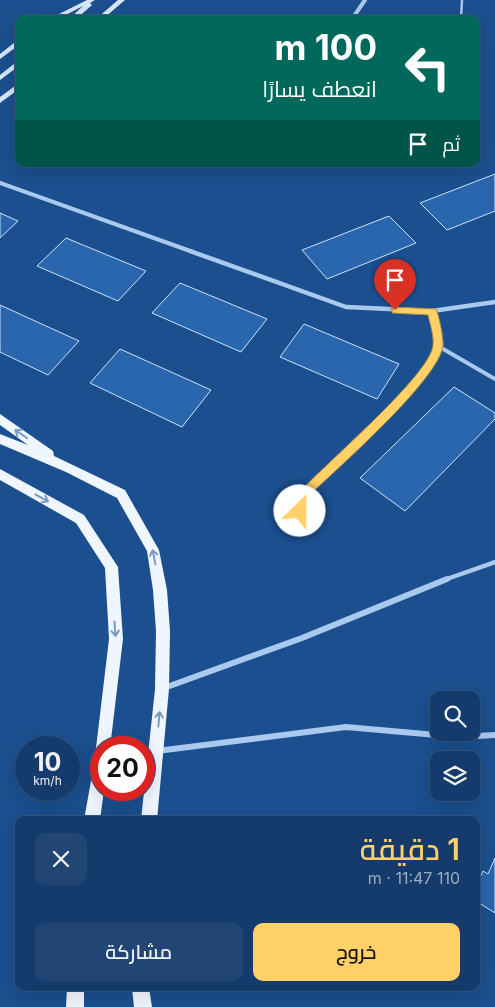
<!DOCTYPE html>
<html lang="ar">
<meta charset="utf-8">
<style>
:root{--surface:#143b6b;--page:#214673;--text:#f1f3f6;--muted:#9dadc1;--line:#33557e;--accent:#ffd166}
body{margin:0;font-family:Inter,Cairo,sans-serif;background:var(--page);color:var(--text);direction:rtl;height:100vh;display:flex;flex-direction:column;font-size:19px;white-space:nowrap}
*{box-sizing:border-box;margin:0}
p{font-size:16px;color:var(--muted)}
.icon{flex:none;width:28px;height:28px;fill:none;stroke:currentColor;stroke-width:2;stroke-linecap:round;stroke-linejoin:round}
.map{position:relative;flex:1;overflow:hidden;direction:ltr}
.panel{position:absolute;left:15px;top:816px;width:465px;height:175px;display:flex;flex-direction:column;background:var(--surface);border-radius:10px;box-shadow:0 5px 20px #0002,0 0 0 1px var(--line);direction:rtl}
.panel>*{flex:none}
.top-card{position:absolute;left:15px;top:15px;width:465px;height:152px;border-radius:10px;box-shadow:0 5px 20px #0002,0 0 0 1px var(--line);direction:rtl;background:#00695c;color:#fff;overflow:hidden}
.tools{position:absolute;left:430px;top:691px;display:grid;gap:10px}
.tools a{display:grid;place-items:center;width:50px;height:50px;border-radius:10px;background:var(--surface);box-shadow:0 5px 20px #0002,0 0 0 1px var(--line);font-size:25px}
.speed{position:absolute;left:15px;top:736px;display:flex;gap:10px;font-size:25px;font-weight:700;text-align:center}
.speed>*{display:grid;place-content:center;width:65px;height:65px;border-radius:50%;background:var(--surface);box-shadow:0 5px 20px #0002,0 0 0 1px var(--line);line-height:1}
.speed small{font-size:12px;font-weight:400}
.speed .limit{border:8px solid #d22;background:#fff;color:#111}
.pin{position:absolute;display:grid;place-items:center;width:42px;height:42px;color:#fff;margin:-51px -21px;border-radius:50% 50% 50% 0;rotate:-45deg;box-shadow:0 0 5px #0007}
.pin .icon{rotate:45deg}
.me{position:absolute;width:55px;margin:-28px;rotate:23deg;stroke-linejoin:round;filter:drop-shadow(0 0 4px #0008)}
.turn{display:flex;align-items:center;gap:18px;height:105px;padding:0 20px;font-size:22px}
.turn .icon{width:65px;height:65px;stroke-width:2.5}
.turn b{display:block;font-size:35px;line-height:42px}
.then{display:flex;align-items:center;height:48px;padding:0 20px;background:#0003;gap:10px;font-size:19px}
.round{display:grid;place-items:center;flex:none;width:52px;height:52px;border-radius:10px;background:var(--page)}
.overview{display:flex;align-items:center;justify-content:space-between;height:85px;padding:0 20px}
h1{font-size:30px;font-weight:600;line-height:38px;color:var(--accent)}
.primary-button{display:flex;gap:10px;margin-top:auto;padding:10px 20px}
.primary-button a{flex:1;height:58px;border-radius:10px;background:var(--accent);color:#111;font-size:20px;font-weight:600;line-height:58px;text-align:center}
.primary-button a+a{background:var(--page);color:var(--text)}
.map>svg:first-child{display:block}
</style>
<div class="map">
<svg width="495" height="1007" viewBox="0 0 495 1007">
<rect width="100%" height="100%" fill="#1b4f8f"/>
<path fill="#2a66ad" stroke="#cfe3fa" d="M495 174V211L447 230 420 203Z
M0 213 18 221 0 238Z
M389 216 416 243 327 279 302 250Z
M66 238 146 271 118 301 37 266Z
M180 283 267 319 241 352 152 313Z
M0 305 79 341 48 375 0 352Z
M304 324 399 364 377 399 280 357Z
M120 349 211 390 182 427 90 383Z
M454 387 495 413V419L405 511 360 478Z
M495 858V913L476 901V886L483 871 488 874Z"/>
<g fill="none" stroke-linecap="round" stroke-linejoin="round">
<path stroke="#a9c9ee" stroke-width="2.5" d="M461 19 462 0"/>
<path stroke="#a9c9ee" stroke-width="4" d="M438 346 495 379
M310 525 300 511V499C330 469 433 382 438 345 440 334 434 322 432 311"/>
<path stroke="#a9c9ee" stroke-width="4" d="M352 19 365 0
M0 183 193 252"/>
<path stroke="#a9c9ee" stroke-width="4.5" d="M190 251 346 307 432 311 495 302
M444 580 495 562"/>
<path stroke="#a9c9ee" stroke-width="6" d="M164 688 302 638 447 579
M157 751 346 727 459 737 495 735"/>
<path fill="#d6e6fa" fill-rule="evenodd" d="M87 0H95L90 3 92 5 91 6 76 19H69L83 6 58 19H49Z
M118 0H125L103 19H96Z
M19 39V45L0 59V54Z
M19 60V66L0 80V75Z
M19 83V89L0 103V97Z"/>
<path fill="#f0f6ff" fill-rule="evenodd" d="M0 414 53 451 54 456 125 490 159 550 167 590 170 631 169 689 157 820H141L155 689 156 631 153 590 147 551 117 498 66 472 0 444V434L28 445 0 425Z
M0 469 84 515 118 567 123 639 110 748H101V755L98 753 96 748 109 639 105 568 76 523 0 480Z
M101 757V790H104L100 820H84L94 764 96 759Z
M67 988H84V1007H66Z
M132 988H149L152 1007H134Z"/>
</g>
<defs><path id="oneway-shaft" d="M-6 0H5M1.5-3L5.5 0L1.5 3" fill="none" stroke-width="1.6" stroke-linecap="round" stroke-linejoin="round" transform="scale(1.25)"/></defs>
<g stroke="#7b9ac1">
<use href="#oneway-shaft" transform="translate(21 434) rotate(-145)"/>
<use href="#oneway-shaft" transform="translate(42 498) rotate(29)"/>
<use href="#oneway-shaft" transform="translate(154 557) rotate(-101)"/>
<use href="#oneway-shaft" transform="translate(115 629) rotate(86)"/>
<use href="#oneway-shaft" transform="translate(159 719) rotate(-85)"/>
</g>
<path fill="#ffd166" stroke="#a68842" d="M395 307 436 309C439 315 444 340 443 346 438 380 341 465 313 492L306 501 304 515H296L294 511 296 496C321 467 431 375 433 345 434 336 430 324 428 315L392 313V308Z"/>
</svg>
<div class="tools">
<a><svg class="icon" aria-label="search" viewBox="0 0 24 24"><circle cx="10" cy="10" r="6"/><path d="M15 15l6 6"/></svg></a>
<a><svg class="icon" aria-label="layers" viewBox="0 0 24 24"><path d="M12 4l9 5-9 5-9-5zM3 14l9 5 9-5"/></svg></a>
</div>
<div class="speed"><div>10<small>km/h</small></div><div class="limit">20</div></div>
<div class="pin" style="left:395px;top:310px;background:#d93025"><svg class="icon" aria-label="arrive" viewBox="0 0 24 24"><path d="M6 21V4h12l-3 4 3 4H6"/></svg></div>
<svg class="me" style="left:300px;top:511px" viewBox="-20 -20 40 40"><circle r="19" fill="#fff"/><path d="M0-13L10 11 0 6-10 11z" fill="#ffd166"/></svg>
<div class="top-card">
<div class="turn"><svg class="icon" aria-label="left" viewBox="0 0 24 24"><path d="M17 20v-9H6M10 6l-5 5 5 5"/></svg><div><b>100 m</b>انعطف يسارًا</div></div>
<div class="then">ثم<svg class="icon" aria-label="arrive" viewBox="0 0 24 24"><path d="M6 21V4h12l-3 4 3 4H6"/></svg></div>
</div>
<section class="panel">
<div class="overview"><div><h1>1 دقيقة</h1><p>110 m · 11:47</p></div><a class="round"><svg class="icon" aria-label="close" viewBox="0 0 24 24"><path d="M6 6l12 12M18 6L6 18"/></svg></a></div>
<div class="primary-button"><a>خروج</a><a>مشاركة</a></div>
</section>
</div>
